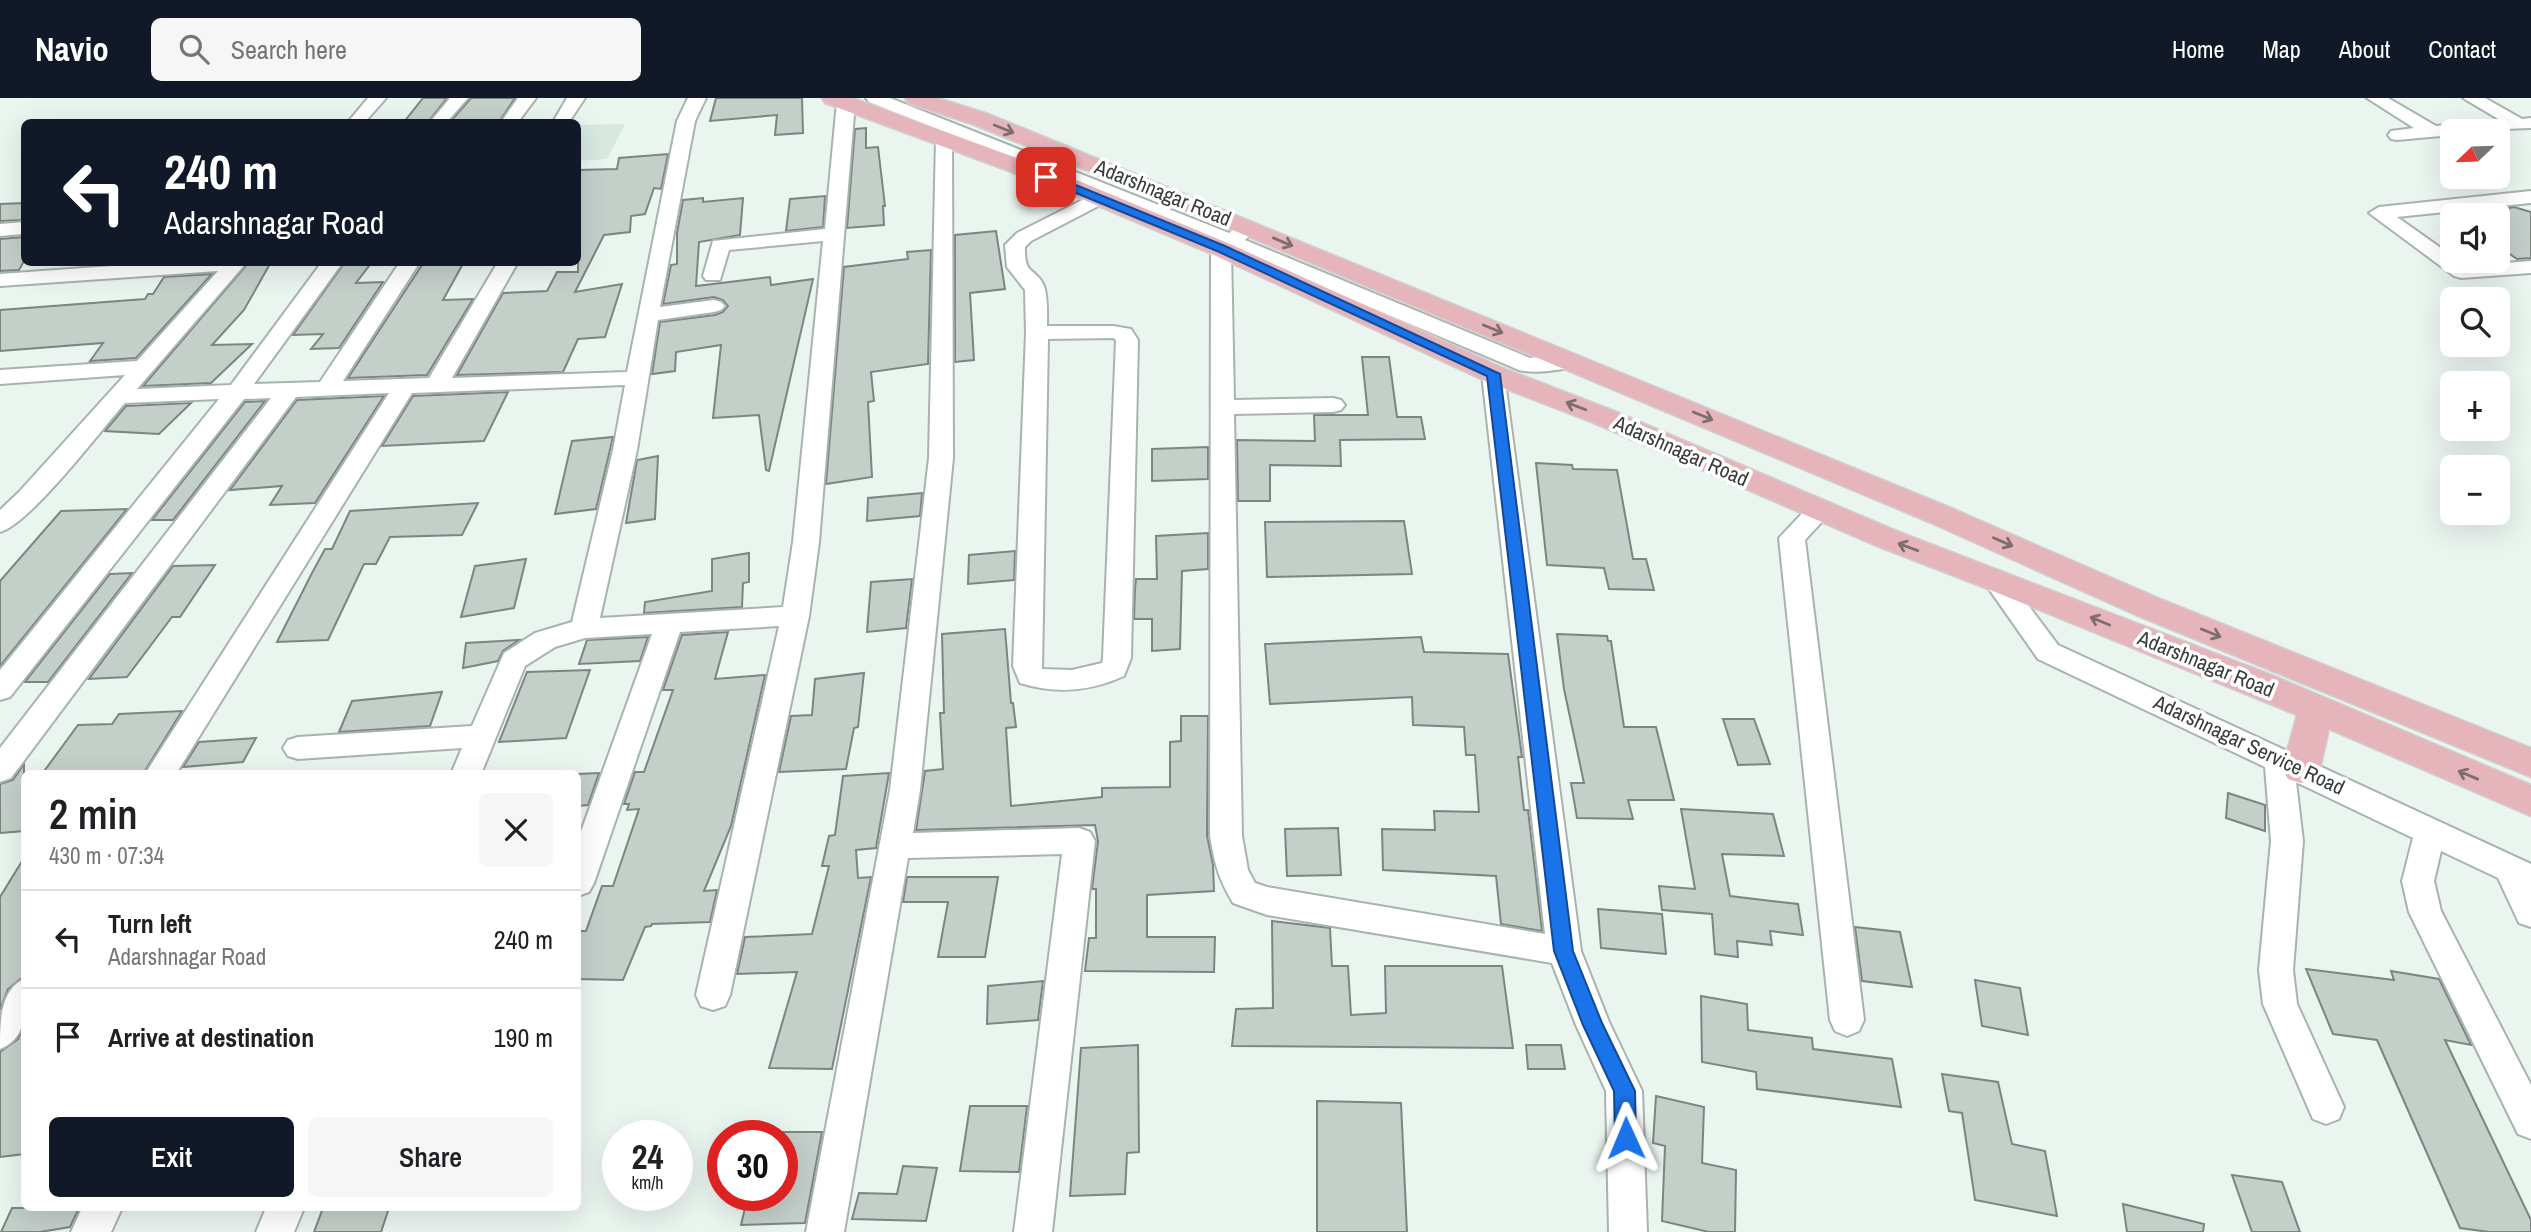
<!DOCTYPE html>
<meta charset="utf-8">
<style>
:root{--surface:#fff;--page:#f6f6f6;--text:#202124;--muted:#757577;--line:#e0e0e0;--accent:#111827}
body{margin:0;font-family:"Archivo Narrow",sans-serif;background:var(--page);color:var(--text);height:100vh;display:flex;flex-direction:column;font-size:26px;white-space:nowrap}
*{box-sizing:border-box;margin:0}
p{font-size:23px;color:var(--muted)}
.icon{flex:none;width:38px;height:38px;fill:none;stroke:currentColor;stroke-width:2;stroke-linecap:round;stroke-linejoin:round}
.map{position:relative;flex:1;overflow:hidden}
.sheet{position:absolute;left:21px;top:672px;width:560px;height:441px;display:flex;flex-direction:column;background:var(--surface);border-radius:10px;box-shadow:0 7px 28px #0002}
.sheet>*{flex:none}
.top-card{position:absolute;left:21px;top:21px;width:560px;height:147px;border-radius:10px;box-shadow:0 7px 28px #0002;background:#111827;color:#fff;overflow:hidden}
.needle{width:46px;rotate:247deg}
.controls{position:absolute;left:2440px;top:21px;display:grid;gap:14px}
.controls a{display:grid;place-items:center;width:70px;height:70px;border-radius:10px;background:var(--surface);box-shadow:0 7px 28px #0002;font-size:35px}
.speed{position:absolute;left:602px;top:1022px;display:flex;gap:14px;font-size:35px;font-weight:700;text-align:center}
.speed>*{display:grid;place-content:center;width:91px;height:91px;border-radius:50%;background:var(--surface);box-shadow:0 7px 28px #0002;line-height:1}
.speed small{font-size:18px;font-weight:400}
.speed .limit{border:10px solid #d22;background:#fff;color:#111}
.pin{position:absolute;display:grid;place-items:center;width:60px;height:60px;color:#fff;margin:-30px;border-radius:14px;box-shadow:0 4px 10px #0006}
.me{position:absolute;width:77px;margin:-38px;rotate:359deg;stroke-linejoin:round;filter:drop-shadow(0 0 5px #0008)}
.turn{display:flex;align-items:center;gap:24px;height:147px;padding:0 28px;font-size:32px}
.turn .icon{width:91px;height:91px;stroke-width:2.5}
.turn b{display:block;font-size:49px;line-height:60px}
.round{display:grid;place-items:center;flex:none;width:74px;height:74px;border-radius:10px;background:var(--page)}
.head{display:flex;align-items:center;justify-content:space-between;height:119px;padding:0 28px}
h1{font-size:42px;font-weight:600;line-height:52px}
.action{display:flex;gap:14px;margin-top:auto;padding:14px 28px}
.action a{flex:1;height:80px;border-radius:10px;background:var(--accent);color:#fff;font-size:28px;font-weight:600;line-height:80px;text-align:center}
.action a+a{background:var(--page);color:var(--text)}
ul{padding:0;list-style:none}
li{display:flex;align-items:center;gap:21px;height:98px;padding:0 28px;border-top:2px solid var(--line)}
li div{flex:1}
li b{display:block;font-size:26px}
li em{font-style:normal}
header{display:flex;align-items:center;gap:42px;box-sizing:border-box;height:98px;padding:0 35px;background:var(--accent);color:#fff}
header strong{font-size:33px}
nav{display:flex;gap:38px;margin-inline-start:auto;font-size:24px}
.search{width:490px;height:63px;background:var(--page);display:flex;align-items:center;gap:18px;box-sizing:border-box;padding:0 24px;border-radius:10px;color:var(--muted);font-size:26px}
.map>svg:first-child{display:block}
</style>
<header>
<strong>Navio</strong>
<div class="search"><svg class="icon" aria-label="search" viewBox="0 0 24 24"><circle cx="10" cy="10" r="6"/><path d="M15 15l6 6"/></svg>Search here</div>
<nav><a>Home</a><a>Map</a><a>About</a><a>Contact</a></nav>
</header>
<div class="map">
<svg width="2531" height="1134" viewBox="0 0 2531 1134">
<rect width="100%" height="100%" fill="#ebf5f0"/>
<path fill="#d7e8e1" d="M625 26 607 61 578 63V27Z"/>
<path fill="#c5cfca" stroke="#7c8580" stroke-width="2" d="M423 0H447L428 24H404Z
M471 0H515L499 24H450Z
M716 0H802L803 35 775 37 777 17 710 23Z
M866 30V50L878 49 885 108H883L884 127 847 130 855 31Z
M668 56 661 91 654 90 645 116 631 118 630 134 604 137 575 194 622 186 605 239 578 241 563 274 457 277 503 195 547 193 557 174H578V72L617 71 619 60Z
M825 98 823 129 786 133 790 101Z
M703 100V104L743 100 740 137 699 144 696 188 770 179 771 187 813 181 769 373 766 372 759 317 713 320 721 247 676 254 675 273 652 276 660 224 715 217 723 214 728 208 723 202 714 199 663 206 671 167 677 166V135L683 102Z
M24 105V122L0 123V106Z
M2514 109 2531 114V160L2517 161 2497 147V115L2507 116 2509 110Z
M996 133 1005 191 970 195 974 262 955 264V137Z
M24 139V163L19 172 0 173V141Z
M931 152 928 266 871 274 874 303 868 304 872 379 826 386 844 169 908 161 907 154Z
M249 164H271L244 212 212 247 252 246 211 285 143 288Z
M345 164H372L356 185 383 184 339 250 311 251 323 236 293 237Z
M424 164H464L443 202 473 201 427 277 348 280Z
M212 176 136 260 90 263 103 245 0 253V212L145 201 148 196H153L164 179Z
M1362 259H1389L1397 319H1421L1425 341 1340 342 1341 368 1270 367V403H1238L1237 342 1315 343 1314 317H1368Z
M508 294 484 343 382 348 413 298Z
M384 298 315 405 270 407 282 388 230 392 297 302Z
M265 303 173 422H152L245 304Z
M191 305 159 336 105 333 126 308Z
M613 339 596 411 555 416 572 343Z
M1208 349V381L1152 383V351Z
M658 358 655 421 626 425 637 362Z
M1536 365 1572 367 1573 371 1617 372 1633 461H1646L1654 492 1609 491 1604 470 1547 467Z
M922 395 920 418 867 423 868 400Z
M478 405 462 437 390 439 376 466H364L328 542 277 544 312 475 325 451H332L350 413Z
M127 411 0 568V483L61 413Z
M1404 423 1412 476 1267 479 1265 424Z
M1208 435V471L1182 473 1180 551 1152 553V521H1134L1135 491 1136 481H1157L1156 438Z
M1015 453 1014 482 968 486 969 457Z
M749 455V484L743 485 742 509 644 515 645 504 712 493V461Z
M526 461 514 510 461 519 475 468Z
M215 467 180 519H172L127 579 89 581 173 468Z
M132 475 48 584H25L110 476Z
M912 481 906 530 867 534 871 484Z
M1005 531 1011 605H1013L1016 629 1006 630 1011 708 1102 699V690L1170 689V644L1181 643V618H1208L1207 738 1213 767 1214 793 1147 797V839H1215L1214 874 1085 873 1089 840H1096V791H1092L1098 743 1095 727 916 732 925 673 943 671 940 615H944L942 536Z
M728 534 715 581 765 577 731 728 704 793 717 792 710 824 652 826 651 828 645 829 623 882 578 881V833H586L602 788H613L639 711 627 712 629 706H624L635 674H644L673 592H663L682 537Z
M1557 536 1607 538 1608 543H1611L1624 629H1656L1674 702H1628L1633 721 1577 720 1571 685H1584L1564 591Z
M648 539 640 563 579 566 587 542Z
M1421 539 1424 554 1508 556 1522 659H1518L1524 712H1528L1542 833 1501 826 1496 778 1383 772 1382 731 1435 732 1434 713 1479 714 1475 657H1466L1464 629 1413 627 1412 599 1270 606 1265 546Z
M519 542 503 553 498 563 463 570 466 545Z
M590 572 566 640 499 644 527 574Z
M864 575 858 629 854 630 846 671 779 674 791 618 812 617 815 581Z
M442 594 430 628 339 634 352 603Z
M182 613 143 676H42L78 627 112 626 119 616Z
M1723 621H1754L1770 666 1738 667Z
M256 640 243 664 183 669 199 644Z
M24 666V733L0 735V686L13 682Z
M599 675 588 707 578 708V676Z
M889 675 876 750 856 752 858 780 871 779 832 971 769 970 797 874 737 876 745 839 812 836 829 768H822L829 738 835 737 843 678Z
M2228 695 2265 707V733L2226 720Z
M1681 711 1773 716 1784 758 1722 756 1730 798 1798 806 1803 837 1770 833 1772 847 1737 843 1738 859 1715 856 1712 816 1662 812 1659 788 1695 791Z
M1338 730 1341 777 1287 778 1285 731Z
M24 760V878L8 891 0 912V799Z
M907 779H998L985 859H938L948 804H903Z
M1598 811 1662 816 1666 856 1601 850Z
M1272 823 1330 830 1332 868H1348L1351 917 1386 915 1385 868H1502L1513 950 1232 948 1236 911 1273 910Z
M1855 829 1900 834 1912 889 1862 883Z
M2306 871 2394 882 2391 873 2439 881 2471 947 2445 942 2531 1122V1134H2489L2460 1130 2377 942 2333 936Z
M1975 882 2020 890 2028 937 1982 928Z
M1043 883 1038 922 987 926 988 888Z
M1701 898 1747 906 1748 932 1812 940 1813 951 1892 961 1901 1009 1757 991 1756 974 1702 964Z
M24 928V1056L0 1059V954L18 941Z
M1138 947 1139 1054 1127 1055 1125 1096 1070 1098 1081 950Z
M1526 947H1561L1565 971H1528Z
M1942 976 1998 984 2012 1046 2045 1053 2057 1118 1975 1102 1962 1015 1949 1013Z
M1656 998 1704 1009 1702 1065 1736 1072 1735 1134H1709L1662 1123 1665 1048 1653 1045Z
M1317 1003 1401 1005 1407 1134H1317Z
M970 1008H1027L1019 1074 960 1073Z
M782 1034H822L805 1125 741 1127 748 1097H782Z
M903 1068 937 1070 926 1123 852 1121 859 1095 897 1096Z
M2232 1077 2282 1084 2300 1134H2252Z
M2123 1106 2204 1126 2203 1134H2127Z
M12 1110H79L70 1129 40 1134H1Z
M323 1110H389L381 1134H314Z"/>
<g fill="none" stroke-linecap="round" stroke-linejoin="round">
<defs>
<path id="minor" d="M368 0H386L365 24H348Z
M450 0H468L447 24H430Z
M518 0H536L518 24H501Z
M567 0H585L569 24H553Z
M688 0H706L695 23 660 209 714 202 721 204 725 208 721 212 714 214 658 222 637 352 600 520 783 509 793 444 823 143 729 152 720 182H706L703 178 713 143 825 131 837 4 841 0H852L855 4 819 444 809 518 730 897 725 908 713 912 701 908 696 897 779 528 680 534 594 785 589 794 578 798V742L652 536 585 540 555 549 525 568 481 676H451L462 650 298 661 288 658 283 650 288 642 298 639 472 628 504 555 535 535 572 524 613 352 625 287 412 295 176 676H145L389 295 296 299 11 680 0 684V650L271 300 244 301 10 599 0 602V572L219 301 125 305C101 332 30 426 0 434V412L19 394 125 277 0 286V272L137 263 218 173 0 188V176L168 164H247L137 291 231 287 322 164H343L254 286 320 284 400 164H420L343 283 429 280 498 164H518L452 280 627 274 677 23Z
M866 0H890L1229 135 1241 126H1255L1258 130 1245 142 1530 260 1569 256 1577 258 1580 263 1577 268C1560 272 1536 276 1519 272L1233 151 1231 153 1234 302 1333 300 1341 302 1345 307 1341 312 1333 314 1234 316 1242 738 1248 772 1255 785 1267 789 1545 836 1482 276 1485 271H1501L1504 276 1581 853 1609 924 1642 993 1647 1134H1609L1606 993 1576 927 1552 865 1267 817 1233 805C1218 779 1215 767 1210 738L1211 151 1217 144 1108 100 1106 104 1031 143 1025 149C1024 179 1036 169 1044 188 1048 200 1047 216 1047 228H1113L1131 231 1138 242 1131 560 1124 578C1089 594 1056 596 1020 585L1013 568 1026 235 1025 192 1007 169 1005 147 1017 135 1096 95 952 37 953 360 920 692 913 735 1079 730 1090 734 1095 743 1052 1134H1014L1062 756 908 760 844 1134H806L890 692 929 360 936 40 939 36 948 35 869 4ZM1113 240 1116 242 1103 560 1102 565 1072 572 1042 571 1048 241Z
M2367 0H2388L2436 28 2500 22 2463 0H2485L2522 21 2531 20V30L2452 33V37L2397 42 2391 41 2388 37 2391 33 2414 30Z
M2531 93V105L2397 119 2452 158V163H2459L2465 168 2531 163V175L2461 180 2454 178 2369 115 2379 109Z
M24 124V136L0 138V126Z
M1819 405 1828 407 1832 413 1805 442 1864 922 1859 933 1847 938 1835 933 1830 922 1779 440 1810 407Z
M1995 472 2004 475 2058 547 2531 766V829L2519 825 2498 780 2441 753 2434 783 2441 813 2531 987V1041L2518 1036 2409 814 2402 783 2413 740 2296 684 2303 743 2293 872 2297 906 2344 1009 2339 1021 2326 1026 2313 1021 2263 906 2259 872 2271 743 2265 669 2038 561 1982 481 1986 475Z
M24 881C26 907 29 940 0 951 0 924 0 892 24 881Z
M82 1110H122L111 1134H71Z
M266 1110H304L294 1134H256Z"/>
<path id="major" d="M822 0H853L1079 83 1230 146 1503 270 1614 313 1899 434 2274 578 2531 687V718L2329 631 2320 671 2314 681 2301 685 2288 681 2282 671 2297 617 1983 489 1877 448 1594 325 1483 282 1212 156 1063 93 825 5Z
M905 0H938L988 16 1951 410 2160 501 2531 650V679L2136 517 1929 424 1168 105 972 26 908 5Z"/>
</defs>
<use href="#minor" stroke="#a9b3ae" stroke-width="4"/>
<use href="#major" stroke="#cfd0d0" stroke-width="3"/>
<use href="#minor" fill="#fff" fill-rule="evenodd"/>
<use href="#major" fill="#e6b5bc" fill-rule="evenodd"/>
</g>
<defs><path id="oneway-shaft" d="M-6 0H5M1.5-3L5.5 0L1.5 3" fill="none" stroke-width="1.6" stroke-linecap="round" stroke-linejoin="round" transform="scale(1.75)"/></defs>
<g stroke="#7e6d6f">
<use href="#oneway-shaft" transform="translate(1004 31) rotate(22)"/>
<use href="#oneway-shaft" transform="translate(1283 144) rotate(23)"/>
<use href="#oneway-shaft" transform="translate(1493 231) rotate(22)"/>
<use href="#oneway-shaft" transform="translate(1576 308) rotate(-159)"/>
<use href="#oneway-shaft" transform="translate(1703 318) rotate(22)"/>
<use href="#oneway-shaft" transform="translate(2003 444) rotate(24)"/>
<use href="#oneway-shaft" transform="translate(1908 449) rotate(-160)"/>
<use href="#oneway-shaft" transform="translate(2100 523) rotate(-158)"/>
<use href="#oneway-shaft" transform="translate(2211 535) rotate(22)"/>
<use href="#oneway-shaft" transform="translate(2468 677) rotate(-157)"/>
</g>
<path fill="#1a73e8" stroke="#114b97" stroke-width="2" d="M1042 76H1049L1225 148 1500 276 1573 853 1602 925 1635 993 1636 1040 1633 1047 1626 1050 1618 1047 1615 1040 1614 993 1583 927 1554 853 1487 278 1217 153 1042 81Z"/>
<g text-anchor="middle" stroke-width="7" stroke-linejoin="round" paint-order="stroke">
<g font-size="21" fill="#393d3b" stroke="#fff">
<text transform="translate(1163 95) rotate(22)" y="7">Adarshnagar Road</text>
<text transform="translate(1681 353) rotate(24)" y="7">Adarshnagar Road</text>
<text transform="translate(2206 566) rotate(22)" y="7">Adarshnagar Road</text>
<text transform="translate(2249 647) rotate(25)" y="7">Adarshnagar Service Road</text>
</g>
</g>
</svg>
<div class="controls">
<a><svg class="needle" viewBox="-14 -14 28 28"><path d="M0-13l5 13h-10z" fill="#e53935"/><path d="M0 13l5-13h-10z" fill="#757577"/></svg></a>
<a><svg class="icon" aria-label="sound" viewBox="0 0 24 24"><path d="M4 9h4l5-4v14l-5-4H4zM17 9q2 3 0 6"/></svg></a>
<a><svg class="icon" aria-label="search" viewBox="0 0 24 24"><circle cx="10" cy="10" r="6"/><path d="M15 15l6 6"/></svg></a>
<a>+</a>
<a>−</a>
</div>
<div class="speed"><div>24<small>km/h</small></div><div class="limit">30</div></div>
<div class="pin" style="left:1046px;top:79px;background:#d93025"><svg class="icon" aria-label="arrive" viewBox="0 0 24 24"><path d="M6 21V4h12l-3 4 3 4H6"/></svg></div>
<svg class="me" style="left:1626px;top:1040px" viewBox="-20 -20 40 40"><path d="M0-17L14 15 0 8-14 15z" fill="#1a73e8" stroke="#fff" stroke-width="4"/></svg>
<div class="top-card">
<div class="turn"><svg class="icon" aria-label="left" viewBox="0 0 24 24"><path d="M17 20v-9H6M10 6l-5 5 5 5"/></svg><div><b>240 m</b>Adarshnagar Road</div></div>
</div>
<section class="sheet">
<div class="head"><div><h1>2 min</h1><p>430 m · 07:34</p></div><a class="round"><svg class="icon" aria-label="close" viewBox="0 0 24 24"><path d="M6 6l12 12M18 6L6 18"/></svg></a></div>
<ul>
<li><svg class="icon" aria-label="left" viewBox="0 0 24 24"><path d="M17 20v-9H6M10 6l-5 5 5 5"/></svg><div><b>Turn left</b><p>Adarshnagar Road</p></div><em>240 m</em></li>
<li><svg class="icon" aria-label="arrive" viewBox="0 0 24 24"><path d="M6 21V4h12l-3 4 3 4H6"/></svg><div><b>Arrive at destination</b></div><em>190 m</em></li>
</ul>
<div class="action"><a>Exit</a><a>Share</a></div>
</section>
</div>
